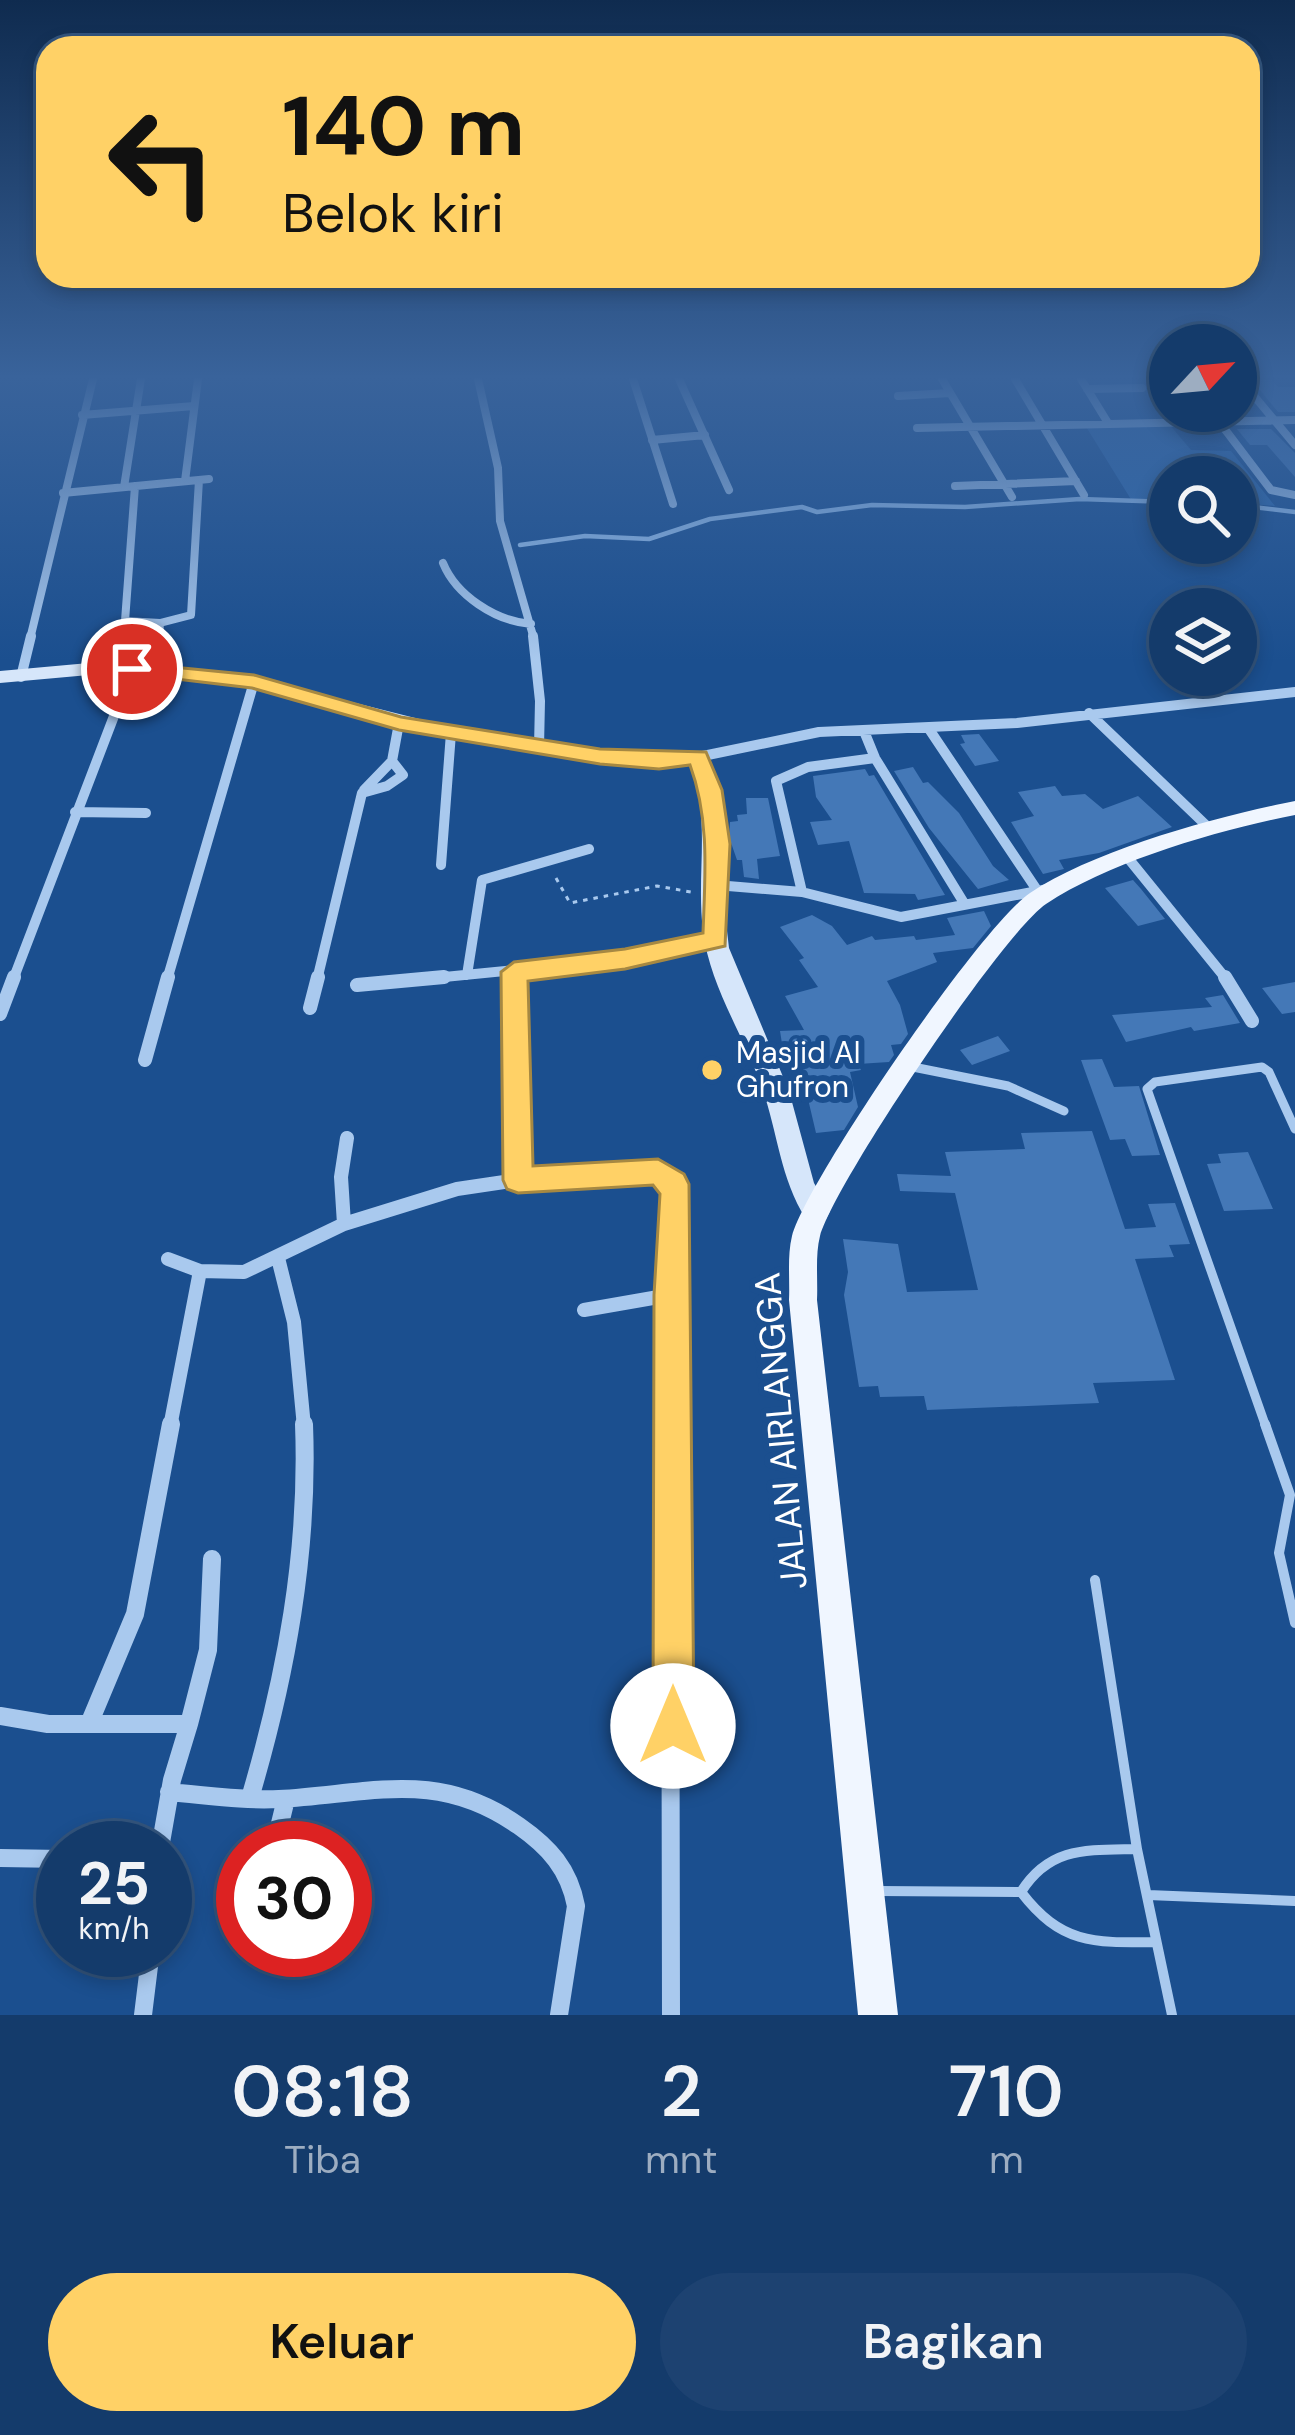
<!DOCTYPE html>
<html lang="id">
<style>
:root{--surface:#143b6b;--page:#1d4271;--text:#f1f3f6;--muted:#9dadc1;--line:#33557e;--accent:#ffd166}
body{margin:0;font-family:"DM Sans",sans-serif;background:var(--page);color:var(--text);height:100vh;display:flex;flex-direction:column;font-size:45px;white-space:nowrap}
*{box-sizing:border-box;margin:0}
p{font-size:39px;color:var(--muted)}
.icon{flex:none;width:66px;height:66px;fill:none;stroke:currentColor;stroke-width:2;stroke-linecap:round;stroke-linejoin:round}
.map{position:relative;height:2015px;overflow:hidden}
.details{display:flex;flex-direction:column;background:var(--surface);flex:1}
.details>*{flex:none}
.top-card{position:absolute;left:36px;top:36px;width:1224px;height:252px;border-radius:36px;box-shadow:0 6px 18px #0003,0 0 0 3px var(--line);background:#ffd166;color:#111;overflow:hidden}
.needle{width:78px;rotate:64deg}
.fabs{position:absolute;left:1149px;top:324px;display:grid;gap:24px}
.fabs a{display:grid;place-items:center;width:108px;height:108px;border-radius:50%;background:var(--surface);box-shadow:0 6px 18px #0003,0 0 0 3px var(--line);font-size:60px}
.speed{position:absolute;left:36px;top:1821px;display:flex;gap:24px;font-size:60px;font-weight:700;text-align:center}
.speed>*{display:grid;place-content:center;width:156px;height:156px;border-radius:50%;background:var(--surface);box-shadow:0 6px 18px #0003,0 0 0 3px var(--line);line-height:1}
.speed small{font-size:30px;font-weight:400}
.speed .limit{border:18px solid #d22;background:#fff;color:#111}
.pin{position:absolute;display:grid;place-items:center;width:102px;height:102px;color:#fff;margin:-51px;border:6px solid #fff;border-radius:50%;box-shadow:0 3px 12px #0007}
.me{position:absolute;width:132px;margin:-66px;rotate:0deg;stroke-linejoin:round;filter:drop-shadow(0 0 9px #0008)}
.turn{display:flex;align-items:center;gap:42px;height:252px;padding:0 48px;font-size:54px}
.turn .icon{width:156px;height:156px;stroke-width:2.5}
.turn b{display:block;font-size:84px;line-height:102px}
.eta{display:flex;justify-content:space-evenly;align-items:center;height:204px;text-align:center}
.eta b{font-size:72px;font-weight:600;line-height:84px}
.button{display:flex;gap:24px;margin-top:auto;padding:24px 48px}
.button a{flex:1;height:138px;border-radius:72px;background:var(--accent);color:#111;font-size:48px;font-weight:600;line-height:138px;text-align:center}
.button a+a{background:var(--page);color:var(--text)}
.map>svg:first-child{display:block}
</style>
<div class="map">
<svg width="1295" height="2015" viewBox="0 0 1295 2015">
<rect width="100%" height="100%" fill="#1b4f8f"/>
<path fill="#2e69ad" d="M1169 424 1191 450 1231 451 1275 506 1236 503V477H1170V499L1132 501 1085 425Z"/>
<g fill="none" stroke-linecap="round" stroke-linejoin="round">
<path stroke="#9cc4f0" stroke-width="4.5" d="M1236 505 1295 512
M520 545 585 536 649 539 710 519 802 507 817 512 872 505 965 507 1080 499 1170 502"/>
</g>
<path fill="#4478b7" d="M1251 379H1271L1278 387H1295V412H1278Z
M1237 429H1271L1295 453V477L1267 445H1250Z
M979 734 999 761 975 766 960 744 965 743 961 735Z
M913 767 923 783 928 782 959 813 993 866 1009 880 978 889 929 828 894 771Z
M865 769 869 776 874 775 945 895 918 900 915 894 864 893 849 841 818 845 810 822 832 820 816 797 813 776Z
M1055 786 1062 796 1085 794 1103 809 1138 796 1172 827 1099 853 1059 860 1064 869 1043 874 1011 822 1034 816 1018 792Z
M746 798H768L780 856 757 859 759 879 744 877 742 860H737L729 837 730 822 738 821 737 815 747 814Z
M1133 880 1141 889 1165 919 1138 926 1105 888Z
M984 911 991 926 973 948 933 953 937 962 887 981 900 1005 908 1034 901 1044 891 1045 894 1055 889 1062 858 1064 861 1070 850 1072 858 1107 844 1130 816 1133 808 1099H812L797 1049 783 1050 780 1031 804 1030 785 996 818 987 799 960 804 958 780 927 812 915 832 926 847 945 872 936 875 940 914 936 916 940 955 935 947 918Z
M1295 982V1012L1282 1014 1262 988Z
M1223 995 1240 1023 1194 1031 1191 1027 1126 1042 1112 1015 1212 1007 1205 998Z
M998 1036 1010 1051 972 1065 960 1050Z
M1102 1059 1114 1087 1139 1086 1160 1155 1132 1156 1125 1139 1110 1140 1081 1060Z
M1092 1131 1125 1229 1156 1227 1148 1204 1175 1203 1190 1244 1169 1245 1174 1257 1135 1259 1175 1380 1093 1383 1099 1403 927 1410 924 1396 880 1397 878 1386 859 1387 844 1295 848 1272 843 1239 898 1244 907 1292 978 1290 955 1193 900 1191 897 1174 951 1176 945 1152 1025 1149 1021 1133Z
M1248 1152 1273 1209 1224 1211 1207 1164 1221 1163 1218 1154Z"/>
<g fill="none" stroke-linecap="round" stroke-linejoin="round">
<path stroke="#a9c9ee" stroke-width="3" stroke-dasharray="4.5 6" stroke-linecap="butt" d="M556 878 570 903 657 886 691 892"/>
<path stroke="#a9c9ee" stroke-width="9" d="M908 1066 1008 1086 1064 1111
M1266 1427 1147 1089 1155 1082 1262 1067 1269 1072 1295 1129"/>
<path stroke="#a9c9ee" stroke-width="10" d="M1265 1424 1290 1495 1279 1553 1295 1623
M1095 1580 1137 1849 1172 2015
M878 1891 1021 1892
M1021 1892C1061 1944 1093 1943 1155 1942
M1021 1892C1050 1846 1088 1850 1137 1849
M1148 1895 1295 1901"/>
<path stroke="#a9c9ee" stroke-width="8" d="M478 379 498 468 500 521 534 639
M633 379 673 504
M679 379 729 490
M942 379 1012 497
M1015 379 1084 495
M1081 379 1108 423
M1240 379 1295 445
M1087 389 1142 388
M898 396 950 393
M1211 411 1271 490 1295 495
M82 415 194 406
M917 428 1295 420
M652 440 705 435
M185 481 198 379
M135 486 125 621 160 623 159 639
M955 486 1076 481
M124 487 141 379
M63 493 209 479
M443 563C456 595 495 621 531 624
M160 623 191 615 199 480
M30 639 93 379"/>
<path stroke="#a9c9ee" stroke-width="10" d="M533 636 540 701 539 747
M156 672 159 636
M21 677 31 636
M1089 713 1210 829
M929 729 1037 890
M864 731 875 758 964 903
M698 757 819 732 1017 723 1295 692
M364 790 392 761
M75 812 146 813
M1128 858 1227 980
M441 865 451 733
M716 885 802 892 901 917 1048 889
M802 892 776 781 808 767 875 758
M514 972V980
M467 975 482 880 589 849
M13 980 132 669
M167 980 254 682
M317 980 362 793 387 786 403 775 392 761 399 723
M414 980 625 959 716 940"/>
<path stroke="#a9c9ee" stroke-width="14" d="M514 977 518 1180 658 1172 673 1183 670 1427
M1225 977 1252 1021
M357 985 444 977
M310 1008 318 977
M0 1014 14 977
M145 1060 168 977
M344 1224 341 1177 347 1138
M278 1258 294 1322 304 1427
M168 1259 200 1271 244 1272 344 1224 457 1189 518 1180
M584 1310 670 1295
M170 1427 200 1271"/>
<path stroke="#a9c9ee" stroke-width="18" d="M670 1424 671 2015
M0 1716 48 1724H189L172 1780 160 1848
M89 1724 135 1614 171 1424
M189 1724 208 1650 212 1559
M169 1792C206 1795 243 1801 279 1799 371 1794 437 1768 519 1826 549 1847 569 1869 576 1906L559 2015
M250 1798C286 1676 309 1552 304 1424
M274 1848 286 1799
M0 1858 63 1859
M143 2015 151 1950"/>
<path fill="#d6e6fa" fill-rule="evenodd" d="M100 662 232 672 451 727 600 750 659 756 705 753 717 780 725 822 724 905 729 948 789 1091 814 1183 830 1211 826 1219 816 1223 806 1219C780 1178 778 1133 762 1088 744 1035 710 987 703 931 696 874 711 820 691 764L659 768 600 762 451 739 232 684 100 674 0 683V671Z"/>
<path fill="#f0f6ff" fill-rule="evenodd" d="M1295 801V815C1219 830 1111 861 1046 904 1002 934 835 1183 820 1236 815 1255 818 1280 817 1300L898 2015H858L789 1300C790 1280 787 1256 792 1236 808 1179 981 926 1030 893 1094 850 1218 816 1295 801Z"/>
</g>
<linearGradient id="sky" x2="0" y2="1"><stop stop-color="#0f2b4f"/><stop offset="0.57" stop-color="#39639b"/><stop offset="1" stop-color="#39639b" stop-opacity="0"/></linearGradient>
<rect width="1295" height="661" fill="url(#sky)"/>
<path fill="#ffd166" stroke="#a68842" stroke-width="3" d="M132 663 254 675 401 717 600 749 706 752 722 790 730 844 725 946 625 969 528 981 533 1166 658 1159 684 1174 689 1184 694 1726 688 1740 673 1746 659 1740 653 1726 654 1295 660 1194 653 1185 518 1193 507 1189 503 1180 501 972 514 962 625 949 703 933C705 876 710 819 690 765L659 769 600 764 399 730 252 688 125 673V665Z"/>
<circle fill="#ffd166" stroke="#1b4f8f" stroke-width="4.5" cx="712" cy="1070" r="12"/>
<g text-anchor="middle" stroke-width="12" stroke-linejoin="round" paint-order="stroke">
<g font-size="30" fill="#fff" stroke="#1b4f8f" text-anchor="start">
<text x="736" y="1063">Masjid Al<tspan x="736" dy="34">Ghufron</tspan></text>
</g>
<g font-size="36" fill="#fff" stroke="#1b4f8f">
<text transform="translate(780 1431) rotate(-95)" y="13">JALAN AIRLANGGA</text>
</g>
</g>
</svg>
<div class="fabs">
<a><svg class="needle" viewBox="-14 -14 28 28"><path d="M0-13l5 13h-10z" fill="#e53935"/><path d="M0 13l5-13h-10z" fill="#9dadc1"/></svg></a>
<a><svg class="icon" aria-label="search" viewBox="0 0 24 24"><circle cx="10" cy="10" r="6"/><path d="M15 15l6 6"/></svg></a>
<a><svg class="icon" aria-label="layers" viewBox="0 0 24 24"><path d="M12 4l9 5-9 5-9-5zM3 14l9 5 9-5"/></svg></a>
</div>
<div class="speed"><div>25<small>km/h</small></div><div class="limit">30</div></div>
<div class="pin" style="left:132px;top:669px;background:#d93025"><svg class="icon" aria-label="arrive" viewBox="0 0 24 24"><path d="M6 21V4h12l-3 4 3 4H6"/></svg></div>
<svg class="me" style="left:673px;top:1726px" viewBox="-20 -20 40 40"><circle r="19" fill="#fff"/><path d="M0-13L10 11 0 6-10 11z" fill="#ffd166"/></svg>
<div class="top-card">
<div class="turn"><svg class="icon" aria-label="left" viewBox="0 0 24 24"><path d="M17 20v-9H6M10 6l-5 5 5 5"/></svg><div><b>140 m</b>Belok kiri</div></div>
</div>
</div>
<section class="details">
<div class="eta">
<div><b>08:18</b><p>Tiba</p></div>
<div><b>2</b><p>mnt</p></div>
<div><b>710</b><p>m</p></div>
</div>
<div class="button"><a>Keluar</a><a>Bagikan</a></div>
</section>
